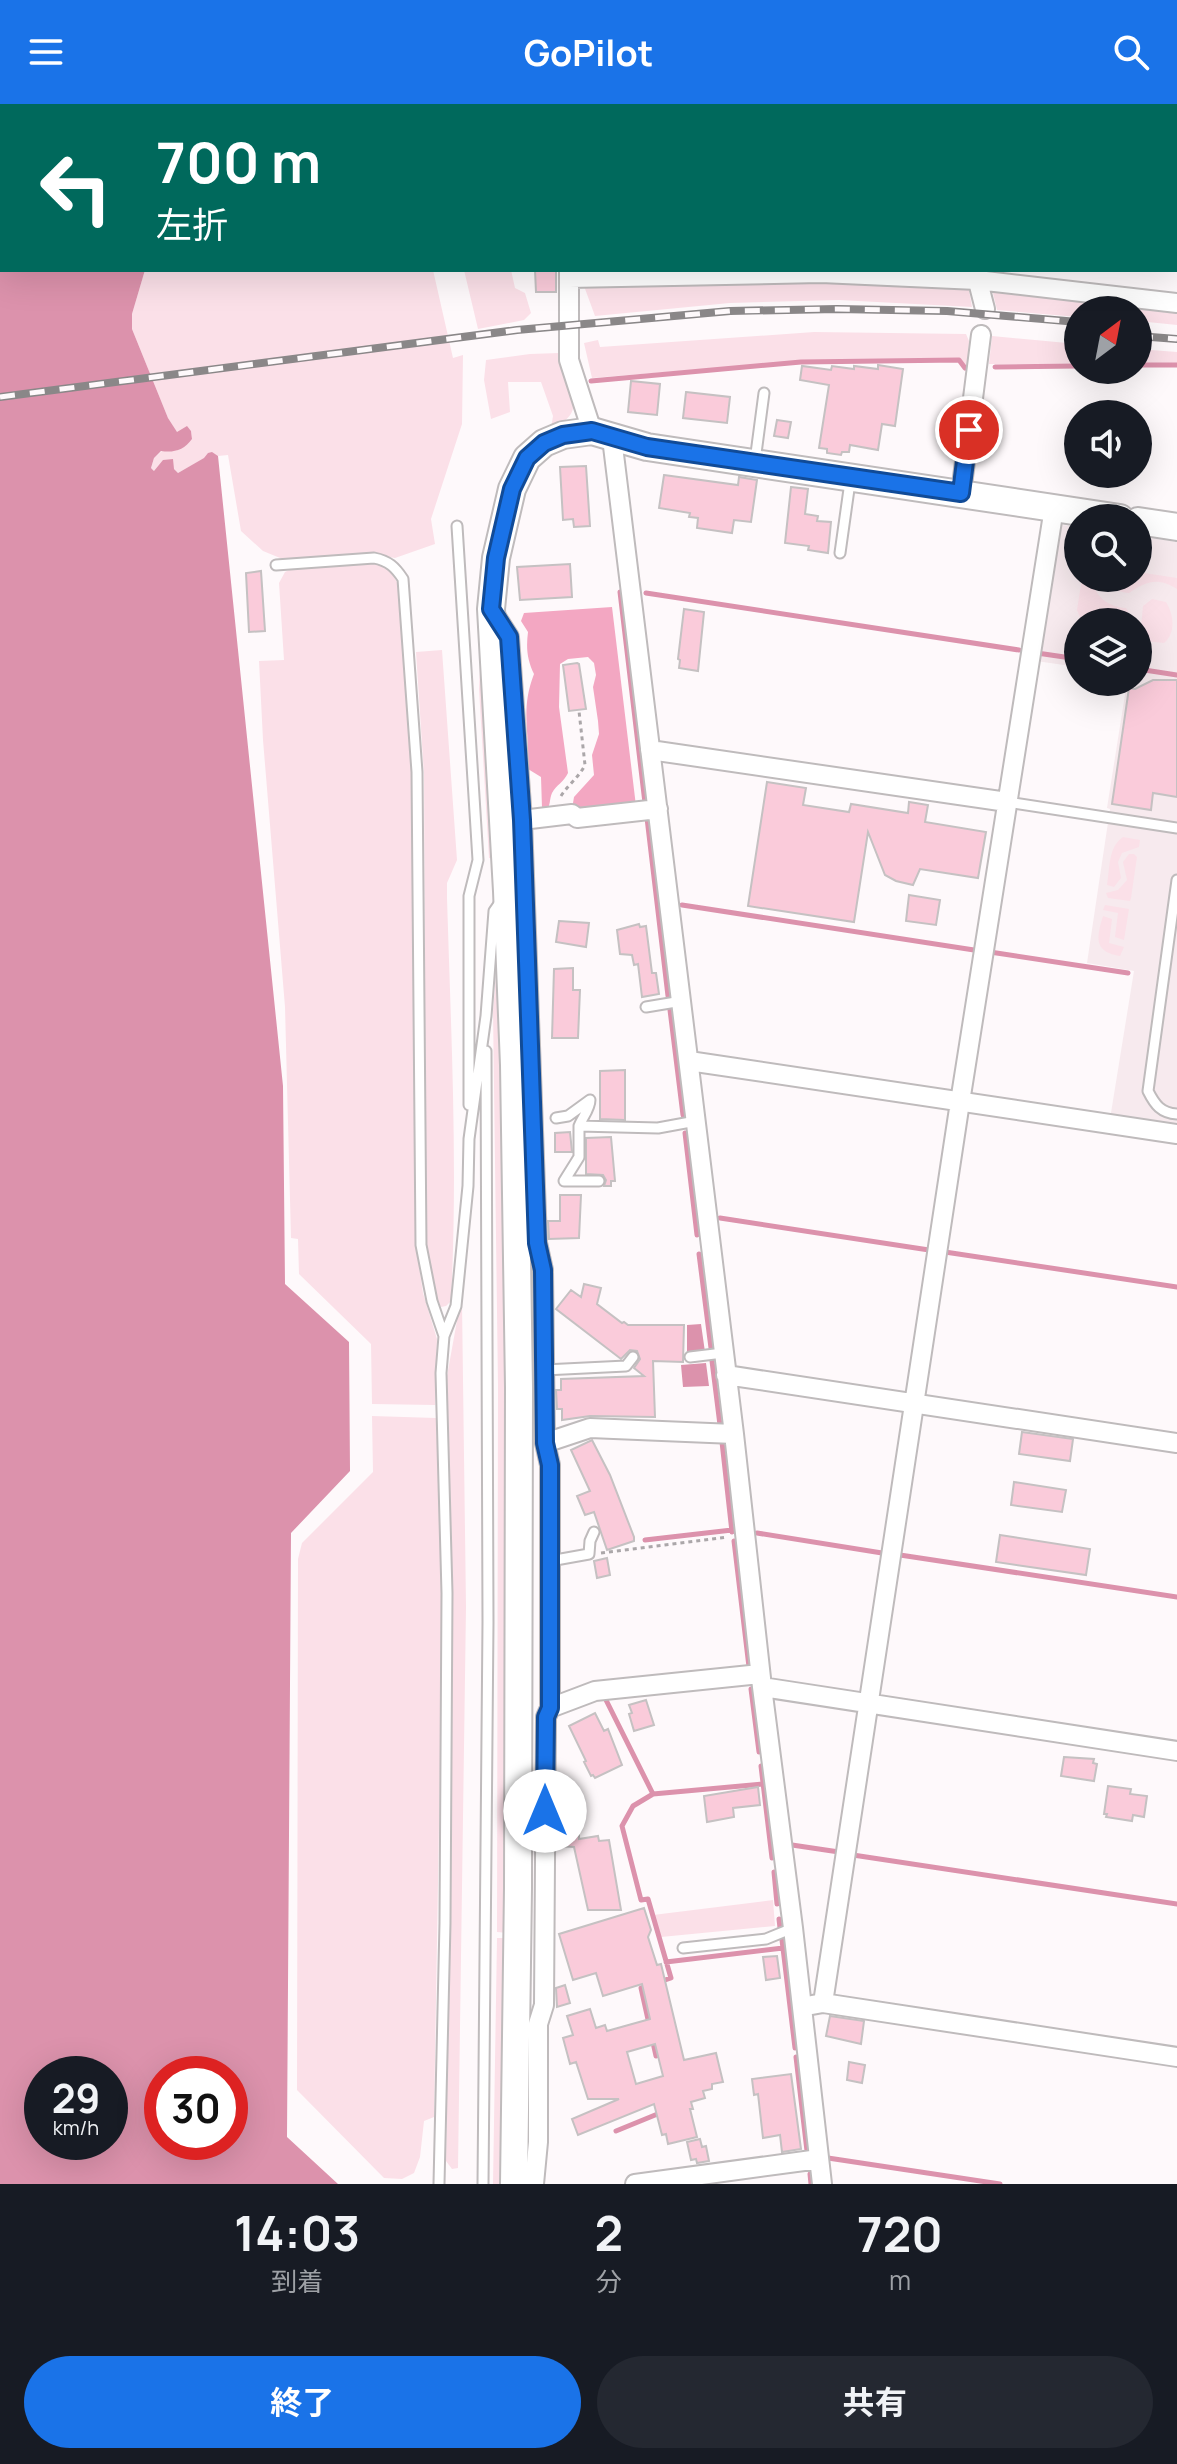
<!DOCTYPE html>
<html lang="ja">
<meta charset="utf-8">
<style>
:root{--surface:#171b24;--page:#242831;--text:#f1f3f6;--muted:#9ea1a6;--accent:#1a73e8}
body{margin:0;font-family:Manrope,"Noto Sans JP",sans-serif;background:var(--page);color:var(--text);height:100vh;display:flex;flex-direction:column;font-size:30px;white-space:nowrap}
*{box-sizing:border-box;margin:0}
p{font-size:26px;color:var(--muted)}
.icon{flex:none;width:44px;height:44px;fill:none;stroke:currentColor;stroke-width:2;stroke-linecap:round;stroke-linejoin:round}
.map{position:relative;height:2080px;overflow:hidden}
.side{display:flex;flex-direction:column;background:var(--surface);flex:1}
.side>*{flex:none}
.hud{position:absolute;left:0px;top:0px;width:1178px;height:168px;box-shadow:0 8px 32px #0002;background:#00695c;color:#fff;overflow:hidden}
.needle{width:52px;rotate:32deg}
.tools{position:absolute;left:1064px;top:192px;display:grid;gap:16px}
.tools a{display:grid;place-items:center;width:88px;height:88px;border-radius:50%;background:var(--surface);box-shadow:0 8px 32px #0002;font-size:40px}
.speed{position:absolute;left:24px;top:1952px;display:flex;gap:16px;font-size:40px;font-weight:700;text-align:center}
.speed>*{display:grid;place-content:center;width:104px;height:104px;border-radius:50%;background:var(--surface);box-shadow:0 8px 32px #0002;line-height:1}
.speed small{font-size:20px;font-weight:400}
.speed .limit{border:12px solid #d22;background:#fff;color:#111}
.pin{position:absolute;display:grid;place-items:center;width:68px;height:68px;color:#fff;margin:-34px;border:4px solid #fff;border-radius:50%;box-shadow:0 2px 8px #0007}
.me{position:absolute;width:88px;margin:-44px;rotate:0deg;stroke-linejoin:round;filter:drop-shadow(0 0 6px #0008)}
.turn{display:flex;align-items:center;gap:28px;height:168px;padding:0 24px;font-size:36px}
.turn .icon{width:104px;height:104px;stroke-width:2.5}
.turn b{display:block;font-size:56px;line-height:68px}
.eta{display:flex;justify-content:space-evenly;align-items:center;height:136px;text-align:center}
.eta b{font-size:48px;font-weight:700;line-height:56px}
.button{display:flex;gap:16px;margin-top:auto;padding:16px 24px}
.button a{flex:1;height:92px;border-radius:48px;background:var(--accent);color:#fff;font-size:32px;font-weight:700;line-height:92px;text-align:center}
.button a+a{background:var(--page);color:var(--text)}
header{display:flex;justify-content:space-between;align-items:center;height:104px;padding:0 24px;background:var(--accent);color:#fff;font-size:36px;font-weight:700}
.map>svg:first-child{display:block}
</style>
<header><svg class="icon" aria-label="menu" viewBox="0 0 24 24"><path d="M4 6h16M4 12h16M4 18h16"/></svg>GoPilot<svg class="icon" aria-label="search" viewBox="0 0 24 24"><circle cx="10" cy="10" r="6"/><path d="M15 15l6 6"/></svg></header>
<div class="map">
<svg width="1177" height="2080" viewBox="0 0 1177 2080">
<rect width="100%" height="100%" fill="#fef9fb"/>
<path fill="#f7eaee" d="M1062 421 1078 423V474H1138V432L1177 438V1024L1110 1015 1134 867 1087 859 1110 705 1107 704 1127 578H1138V518H1078V563L1036 557 1042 541Z"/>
<path fill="#fbe0e8" d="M115 0H373L374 2H113Z
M145 166H433L453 254 463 251 462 320 431 415 435 440 395 454 383 452 285 456 263 447 241 427 228 351 218 352 212 349H209L205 354 178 369 174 365 154 367 151 364 154 354 162 347 178 346 192 335 191 327 187 323 177 329 168 314 132 225V210Z
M464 166H511L515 184 525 189 531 209 524 216 478 225Z
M814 175 968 181 972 203 839 196 730 199 595 212 584 182Z
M992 185 1177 205V221L1138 217V206H1078V213L997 206Z
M814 228 966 230 969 237 968 262 964 261 960 254 801 257 592 274 584 239 598 236 600 243Z
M992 232 1078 240V260H989Z
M1138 245 1177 248V260H1138Z
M559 249 574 300C572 315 563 318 551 324L553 312 541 278H508L510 308 491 315 484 276 486 256 530 250Z
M378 458 389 466 397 478 405 548 413 668 416 1141 423 1189 437 1235 435 1301 372 1300 371 1240 299 1170 298 1135 291 1134 285 903 263 636 259 557 284 556 279 479 285 468 291 465Z
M1138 468 1177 474V485C1158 473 1147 477 1129 489 1118 488 1112 485 1109 474H1138Z
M1082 474H1092C1094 492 1108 503 1126 504L1128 507 1125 518H1082L1077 506Z
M1152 495 1166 498C1174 511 1176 529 1164 539L1145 537 1140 533 1143 502Z
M442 546 457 756 447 779V794C451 928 458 1062 451 1197L446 1202 441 1203 435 1196 426 1141 424 671 416 548Z
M486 562 496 755 489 754 479 585 480 563Z
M1123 733 1140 736 1139 743 1122 749 1118 758 1121 774 1114 783 1107 781C1110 764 1108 743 1123 733Z
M1129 750H1134L1137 753 1131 794 1130 797 1108 794 1106 789 1118 786 1127 776 1123 758Z
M1105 801 1129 805 1124 836 1115 833 1118 809 1103 806Z
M1103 812 1112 815 1109 839 1124 843 1120 852C1094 848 1096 834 1103 812Z
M500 825 504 909 509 1829 497 1828 498 1282 493 907Z
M462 1199 466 1503 458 2064 452 2065 446 2057 453 1496 447 1272 460 1200Z
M372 1312 436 1314 443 1485 434 2013 424 2017 420 2053 414 2069 402 2075 384 2074 297 1986 298 1455 302 1439 373 1368Z
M773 1796 775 1822 661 1833 653 1811Z
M497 1834H509L506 2080H493Z"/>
<path fill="#f3a7c2" d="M612 503 636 702 572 705 574 693 594 671 592 651 599 630 598 617 593 583 596 571 594 559 588 553 568 555 560 560 559 603 568 669C564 678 556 681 552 689 549 696 551 701 546 707L542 704 541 673 528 665C530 628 520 606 534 570 527 555 526 544 528 528L521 517 524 509Z"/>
<path fill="#dc92ac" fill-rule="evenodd" d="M0 0H81L83 2H2V166H145L132 210V225L168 314 177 328 187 322 191 327 192 335C184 346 174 349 161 347L154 354 151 364 154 367 163 356 173 355 174 365 178 369 204 354 208 349 212 348 218 352 283 982 285 1180 349 1238 350 1367 291 1429 287 2033 338 2080H0ZM42 1970H110V2038H42ZM162 1970H230V2038H162Z
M701 1220 705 1248 687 1250V1221Z
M706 1259 709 1282 683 1283 681 1261Z"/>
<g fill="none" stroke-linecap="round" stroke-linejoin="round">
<path stroke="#dc92ac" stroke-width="5" d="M532 0 533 2
M892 0H908
M952 1H968
M789 2 834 0
M1176 17H1177
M1138 261H1177
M995 263 1078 262
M591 277 801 258 959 256 965 264
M620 488 645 699
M646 489 1019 546
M1037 549 1078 555
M1138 565 1177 571
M647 714 668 892
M682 801 974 846
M990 848 1128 869
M670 906 683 1011
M685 1029 697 1131
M720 1114 929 1146
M945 1148 1177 1183
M699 1150 711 1244
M712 1257 720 1321
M722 1338 732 1428
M757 1429 882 1449
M645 1436 732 1426
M734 1437 749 1563
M900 1451 1177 1493
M751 1585 759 1648
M605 1594 653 1690 763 1680
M761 1662 772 1754
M653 1690 633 1702 622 1722 641 1796 648 1795 671 1874 659 1878
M792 1741 839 1748
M853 1751 1177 1800
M774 1768 777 1800
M779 1815 780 1824
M782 1836 795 1944
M666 1858 783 1844
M649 1920 641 1884 649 1881
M652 1934 656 1952
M796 1953 807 2047
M616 2027 660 2009
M828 2054 1000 2080
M810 2070 811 2080"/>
</g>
<path fill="#facbda" stroke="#c5c1c2" stroke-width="2" fill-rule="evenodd" d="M535 166H556V188H536Z
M878 261 903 265 895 322 882 320 878 346 850 341 849 348H842L841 351 827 349V345L819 344 829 281 800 276 802 262 831 266 832 262 854 265V262L878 265Z
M631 277 660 280 657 311 628 308Z
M686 288 730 293 727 319 683 314Z
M777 316 791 318 788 334 774 332Z
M586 362 590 422 574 423 573 415 563 416 560 363Z
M664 371 738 381 739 373 757 376 751 418 734 416 732 429 697 424 698 414 689 413 690 409 659 404Z
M791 383 808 385 805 410 818 412 817 417 831 418 828 449 808 446 809 442 785 439Z
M570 460 572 493 520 496 517 463Z
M261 467 265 527 249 528 246 469Z
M684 505 704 508 698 567 679 564 680 556 678 555Z
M577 559 579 560 586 605 569 607 563 561Z
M1153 576H1177V693L1153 689 1151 706 1112 700 1129 584 1135 585Z
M767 678 806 684 803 701 849 708 851 700 908 709 909 698 928 701 925 718 986 728 978 774 920 765 913 781 896 777 885 771 868 728 854 818 748 802Z
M909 791 940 796 936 821 906 817Z
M559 817 589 819 586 843 556 838Z
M639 820 640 823 646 822 652 869H656L659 890 642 893 638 860 634 861 632 851 620 850 617 826Z
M573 864V886H580L578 934H552L554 865Z
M625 966V1016L600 1015V967Z
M570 1028 572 1048H555V1029Z
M611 1033 615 1077H611V1082H604L606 1076 603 1071 586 1070V1034Z
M560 1091H581L579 1134 549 1135 548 1117H560Z
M584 1180 601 1184 597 1200 622 1219 624 1218 628 1221H684L683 1258 653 1257 655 1313 590 1312 562 1316V1305H557L556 1286H561V1275L644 1272 634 1264 640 1255 637 1247 630 1246 621 1255 556 1205 571 1186 581 1193Z
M1022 1328 1073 1335 1070 1357 1019 1350Z
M592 1336 610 1371 634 1433V1437L607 1446 594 1408 585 1411 577 1392 590 1387 571 1346Z
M1014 1378 1066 1386 1062 1408 1011 1401Z
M1000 1431 1090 1445 1086 1471 996 1458Z
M607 1454 610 1471 597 1474 594 1457Z
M646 1596 654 1621 634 1627 629 1610 632 1609 629 1601Z
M595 1609 604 1627 608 1625 622 1661 595 1674 593 1671 591 1672 584 1658 586 1657 569 1622Z
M1064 1653 1094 1655 1093 1659 1097 1660 1094 1677 1061 1672Z
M1108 1682 1131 1685 1130 1690 1147 1692 1144 1713 1133 1711 1132 1717 1106 1713 1107 1710H1104Z
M758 1683 760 1701 733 1704 734 1713 707 1718 704 1692Z
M558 1710H573V1713L579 1714V1735L598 1732 599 1737 609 1736 621 1806H588L574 1743 557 1742Z
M644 1804 651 1826 648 1833 657 1861 661 1860 684 1956 716 1949 723 1978 712 1980V1985L703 1987 705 1994 691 1998 693 2005H690L697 2033 668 2040 666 2030 662 2031 654 2000 578 2031 572 2015 619 1995H588L576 1958 570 1960 563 1934 573 1931 567 1912 590 1905 596 1924 605 1921 607 1927 650 1915 642 1880 603 1892 596 1869 573 1876 559 1830ZM655 1940 663 1972 636 1980 627 1948Z
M777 1852 780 1874 766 1876 763 1853Z
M565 1881 570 1899 557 1903 556 1884Z
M830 1912 864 1917 861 1940 826 1932Z
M849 1958 865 1961 862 1979 847 1976Z
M791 1970 801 2045 782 2048 780 2031 763 2034 758 1990 754 1991 752 1975Z
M700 2035 702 2043 706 2042 709 2057 697 2059 696 2055 691 2056 687 2038Z"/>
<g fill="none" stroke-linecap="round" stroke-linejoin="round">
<defs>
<path id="lane" d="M755 357 764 289
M457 422 478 756 469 792V1001
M840 449 850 378
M276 461 374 454C389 457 395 463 403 475L417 668 421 1141 432 1197 444 1232
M1007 698 1177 724
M1177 776 1148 987C1155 1001 1161 1009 1177 1010
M646 903 682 897
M556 1014 568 1012 590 996C590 1005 582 1014 579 1022
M599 1077H564L579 1053V1022L658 1024 696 1017
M690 1253 723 1249
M544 1266 626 1262 633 1253
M550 1457 589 1450 590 1437 594 1428
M683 1844 766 1835 793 1824
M439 2080 445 1819 447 1489 441 1269 444 1232 456 1202 468 1082 469 1035 486 912 494 807 501 797
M483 2080 488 1518 486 947"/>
<path id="street" d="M399 0V2
M545 0 546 2
M928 0 929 2
M1115 0 1132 2
M657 2 680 0
M1176 7H1177
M569 166V256L592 327
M975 166 985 205
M569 174 821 169 977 176 1177 199
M612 334 734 1330 762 1583 793 1824 822 2080
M961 389 981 231
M493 508 509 533 522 716 537 1139 543 1166 545 1339 550 1361V1604L546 1613 544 1901 538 1920V2038L534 2080
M650 646 1007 698
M522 716 572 710 577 714 658 705
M689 957 1177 1030
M726 1271 1177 1339
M545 1339 590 1324 734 1330
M762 1583 1177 1647
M550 1604 595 1587 760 1570
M823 1899 960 998 1054 404
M812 1901 823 1899 1177 1953
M635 2080 819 2055"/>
<path id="secondary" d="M1138 417 1177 423
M514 2080 518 1784 519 1283 514 961 507 787 491 505 496 454 512 385 527 354 544 339 563 331 592 327 647 343 1120 414"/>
</defs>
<use href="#lane" stroke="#bfbbbc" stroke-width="13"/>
<use href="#street" stroke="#bfbbbc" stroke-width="22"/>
<use href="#secondary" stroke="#bfbbbc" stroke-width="30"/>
<path stroke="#aba7a9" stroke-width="3" stroke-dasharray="4 4" stroke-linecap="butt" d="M561 692C568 681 579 673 585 661L579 607
M601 1449 728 1433"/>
<use href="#lane" stroke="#fff" stroke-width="9"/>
<use href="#street" stroke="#fff" stroke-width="18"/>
<use href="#secondary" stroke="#fff" stroke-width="26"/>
<defs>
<path id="rail" d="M1176 71H1177
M0 143 2 142
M1138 232 1177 235
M0 293 517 226 730 207 837 205 947 207 1078 218"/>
</defs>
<use href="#rail" stroke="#8a8788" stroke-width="8"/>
<use href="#rail" stroke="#fef9fb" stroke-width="5" stroke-dasharray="15" stroke-linecap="butt"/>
</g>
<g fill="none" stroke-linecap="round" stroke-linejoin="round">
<defs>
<path id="route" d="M545 1707 546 1613 550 1604V1361L545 1339 543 1166 537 1139 522 716 509 533 491 505 496 454 512 385 527 354 544 339 563 331 592 327 647 343 961 389 969 326"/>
</defs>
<use href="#route" stroke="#114b97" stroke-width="20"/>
<use href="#route" stroke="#1a73e8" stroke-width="14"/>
</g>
</svg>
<div class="tools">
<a><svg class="needle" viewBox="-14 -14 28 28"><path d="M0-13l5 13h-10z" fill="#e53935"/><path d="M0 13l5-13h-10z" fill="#9ea1a6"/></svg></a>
<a><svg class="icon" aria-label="sound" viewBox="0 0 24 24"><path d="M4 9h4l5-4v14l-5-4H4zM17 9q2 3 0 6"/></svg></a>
<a><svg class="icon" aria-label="search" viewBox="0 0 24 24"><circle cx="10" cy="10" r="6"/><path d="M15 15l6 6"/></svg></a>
<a><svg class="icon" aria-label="layers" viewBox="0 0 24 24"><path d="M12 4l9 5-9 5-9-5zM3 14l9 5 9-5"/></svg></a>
</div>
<div class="speed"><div>29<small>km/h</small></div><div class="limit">30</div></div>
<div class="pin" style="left:969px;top:326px;background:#d93025"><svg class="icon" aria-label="arrive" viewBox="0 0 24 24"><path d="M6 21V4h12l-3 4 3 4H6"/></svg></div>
<svg class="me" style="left:545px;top:1707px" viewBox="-20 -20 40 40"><circle r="19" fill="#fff"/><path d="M0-13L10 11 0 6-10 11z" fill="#1a73e8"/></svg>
<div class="hud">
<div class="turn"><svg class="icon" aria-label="left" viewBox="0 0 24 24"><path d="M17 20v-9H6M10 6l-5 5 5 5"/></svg><div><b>700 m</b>左折</div></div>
</div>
</div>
<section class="side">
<div class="eta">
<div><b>14:03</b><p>到着</p></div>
<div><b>2</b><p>分</p></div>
<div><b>720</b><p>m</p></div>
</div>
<div class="button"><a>終了</a><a>共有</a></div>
</section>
